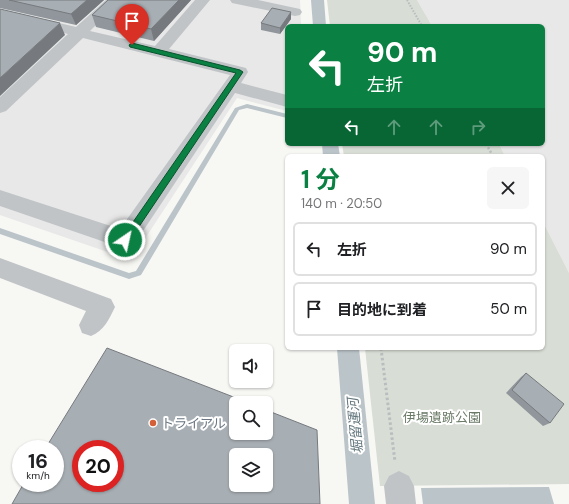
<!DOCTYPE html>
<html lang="ja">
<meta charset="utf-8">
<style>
:root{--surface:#fff;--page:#f6f6f6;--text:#202124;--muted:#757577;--line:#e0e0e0;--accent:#0b8043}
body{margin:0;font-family:"DM Sans","Noto Sans JP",sans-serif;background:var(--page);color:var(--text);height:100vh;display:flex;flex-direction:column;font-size:15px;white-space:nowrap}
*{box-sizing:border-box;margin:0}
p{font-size:13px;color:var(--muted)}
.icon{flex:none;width:22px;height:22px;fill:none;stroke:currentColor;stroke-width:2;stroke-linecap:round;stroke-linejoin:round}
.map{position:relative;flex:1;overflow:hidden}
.sheet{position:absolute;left:285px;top:154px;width:260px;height:196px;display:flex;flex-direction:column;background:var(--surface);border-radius:6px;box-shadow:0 1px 3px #0004}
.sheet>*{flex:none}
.guide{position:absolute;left:285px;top:24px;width:260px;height:122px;border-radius:6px;box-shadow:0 1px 3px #0004;background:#0b8043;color:#fff;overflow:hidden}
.tools{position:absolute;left:229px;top:344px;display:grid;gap:8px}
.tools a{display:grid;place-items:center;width:44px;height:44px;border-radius:6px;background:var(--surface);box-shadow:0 1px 3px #0004;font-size:20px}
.speed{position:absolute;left:12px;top:440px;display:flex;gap:8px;font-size:20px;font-weight:700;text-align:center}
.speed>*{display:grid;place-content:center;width:52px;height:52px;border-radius:50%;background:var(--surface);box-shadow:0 1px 3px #0004;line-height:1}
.speed small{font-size:10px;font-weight:400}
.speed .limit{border:6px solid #d22;background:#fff;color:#111}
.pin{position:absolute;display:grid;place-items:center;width:34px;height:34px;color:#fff;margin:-41px -17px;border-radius:50% 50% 50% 0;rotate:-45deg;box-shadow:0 0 4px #0007}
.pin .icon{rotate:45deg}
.me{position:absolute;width:44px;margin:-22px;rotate:34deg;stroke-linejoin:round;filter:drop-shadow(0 0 3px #0008)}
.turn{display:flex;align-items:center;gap:14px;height:84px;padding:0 16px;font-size:18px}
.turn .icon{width:52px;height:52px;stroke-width:2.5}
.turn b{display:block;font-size:28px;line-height:34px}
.lanes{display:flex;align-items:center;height:38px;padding:0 16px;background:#0003;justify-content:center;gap:20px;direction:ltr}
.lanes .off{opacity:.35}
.round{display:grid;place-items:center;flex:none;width:42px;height:42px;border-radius:6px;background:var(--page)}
.overview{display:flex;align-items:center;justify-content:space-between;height:68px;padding:0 16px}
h1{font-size:24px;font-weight:700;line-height:30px;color:var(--accent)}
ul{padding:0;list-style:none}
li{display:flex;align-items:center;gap:12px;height:54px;margin:0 8px 6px;padding:0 8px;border:2px solid var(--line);border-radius:6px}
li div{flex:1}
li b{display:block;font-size:15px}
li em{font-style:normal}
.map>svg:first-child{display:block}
</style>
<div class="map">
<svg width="569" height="504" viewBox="0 0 569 504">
<rect width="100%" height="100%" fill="#f7f7f4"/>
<path fill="#e7e8e7" d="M0 0H300L301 26H287V111L237 98 131 260 0 215Z
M417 0H569V273L543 222V156H505L499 144H543V26H432Z"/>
<path fill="#d8ddd5" d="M327 0H417L432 26H330Z
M342 144H499L505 156H344Z
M543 222 569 273V484L380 486 365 348H543Z"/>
<path fill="#bbc4c9" d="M311 0H324L326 26H313Z
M322 144H338L340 156H323Z
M337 348H359L375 504H349Z
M549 487 554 504H423L421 488Z"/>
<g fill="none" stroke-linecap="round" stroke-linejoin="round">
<path fill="#bbc4c9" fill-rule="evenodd" d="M247 104 287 114V118L247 108 239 110 141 275 129 279 0 234V228L129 273 136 271 235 108Z"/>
<path stroke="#babdbf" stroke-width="2" stroke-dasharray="1.5 1.5" stroke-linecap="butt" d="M407 0 422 26"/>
<path stroke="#babdbf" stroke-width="2.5" stroke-dasharray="2 2" stroke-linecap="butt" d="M486 144 493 156"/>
<path stroke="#babdbf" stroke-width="3" stroke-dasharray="2.5 2.5" stroke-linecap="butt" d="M381 348 395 462"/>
<path fill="#c0c4c7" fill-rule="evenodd" d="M106 0H121L90 31 155 46 195 0H210L169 49 246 68 248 72 241 83 287 95V107L235 93 133 246 125 249 0 206V190L120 229 230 75 83 38 6 111 0 113V97L68 34 0 17V9L76 27Z
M230 0H258L300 9 302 12 300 15 295 16 232 3Z
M0 258 111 299 115 307C109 319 104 331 91 336L82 333 79 325 86 311 0 278Z
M399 471 409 476 414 486 416 504H386L384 486 389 476Z"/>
</g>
<path fill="#90969b" d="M0 0H104L76 25 0 8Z
M108 0H191L154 41 96 27 92 15Z
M291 19 280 34 261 30V23Z
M509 348H514L511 350Z
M526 373 550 423 543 426 506 393 521 377Z"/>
<path fill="#767a7e" d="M87 0H104L76 25 71 14Z
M179 0H191L154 41 151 29Z
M291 12V19L280 34V28Z
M60 23 65 35 0 96V78Z"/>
<path fill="#a8afb4" stroke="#767a7e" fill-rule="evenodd" d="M9 0H87L71 14Z
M108 0H179L151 29 92 15Z
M272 8 291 12 280 28 261 23Z
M0 9 60 23 0 78Z
M107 348 249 403H236V433H266V410L317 430 320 504H12L24 483H55V449H45ZM81 449H115V483H81ZM236 455H266V485H236Z
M526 373 564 404 550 423 512 390Z"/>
<path fill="#0b8043" stroke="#07532c" d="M132 43 240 70 243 72 128 243H122L121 240 122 238 236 73 130 47 129 45Z"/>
<circle fill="#d36038" stroke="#fff" stroke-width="1.5" cx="153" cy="423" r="4"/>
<g text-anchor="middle" stroke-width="4" stroke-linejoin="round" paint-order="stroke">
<g font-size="13" fill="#6a7a67" stroke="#fff">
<text x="442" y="422">伊場遺跡公園</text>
</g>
<g font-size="13" fill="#697682" stroke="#fff" text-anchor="start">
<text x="161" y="428">トライアル</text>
</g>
<g font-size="14" font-style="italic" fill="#64777e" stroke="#fff">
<text transform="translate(355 426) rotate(-95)" y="5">堀留運河</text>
</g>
</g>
</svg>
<div class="tools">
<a><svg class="icon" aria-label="sound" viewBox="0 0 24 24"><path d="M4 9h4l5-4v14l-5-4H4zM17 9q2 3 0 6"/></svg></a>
<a><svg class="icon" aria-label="search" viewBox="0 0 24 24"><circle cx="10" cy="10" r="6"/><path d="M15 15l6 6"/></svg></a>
<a><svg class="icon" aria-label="layers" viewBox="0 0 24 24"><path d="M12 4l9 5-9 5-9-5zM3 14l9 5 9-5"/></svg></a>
</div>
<div class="speed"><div>16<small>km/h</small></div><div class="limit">20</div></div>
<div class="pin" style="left:132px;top:45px;background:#d93025"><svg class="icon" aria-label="arrive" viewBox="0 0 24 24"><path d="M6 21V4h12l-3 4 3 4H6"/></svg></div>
<svg class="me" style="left:125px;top:240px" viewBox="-20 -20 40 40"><circle r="17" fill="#0b8043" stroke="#fff" stroke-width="3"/><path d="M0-11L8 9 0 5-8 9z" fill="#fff"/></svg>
<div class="guide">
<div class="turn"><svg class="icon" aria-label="left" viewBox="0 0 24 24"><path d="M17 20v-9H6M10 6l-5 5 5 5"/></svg><div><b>90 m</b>左折</div></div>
<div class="lanes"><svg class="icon" aria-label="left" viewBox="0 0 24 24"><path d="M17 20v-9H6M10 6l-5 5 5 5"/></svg><svg class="icon off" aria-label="ahead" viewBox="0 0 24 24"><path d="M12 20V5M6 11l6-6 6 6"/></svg><svg class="icon off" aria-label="ahead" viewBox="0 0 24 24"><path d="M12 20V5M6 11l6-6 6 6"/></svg><svg class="icon off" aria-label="right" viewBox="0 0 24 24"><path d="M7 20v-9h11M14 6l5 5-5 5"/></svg></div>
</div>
<section class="sheet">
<div class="overview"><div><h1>1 分</h1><p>140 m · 20:50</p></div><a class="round"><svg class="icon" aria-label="close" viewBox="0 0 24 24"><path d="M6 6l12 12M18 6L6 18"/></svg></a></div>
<ul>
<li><svg class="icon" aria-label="left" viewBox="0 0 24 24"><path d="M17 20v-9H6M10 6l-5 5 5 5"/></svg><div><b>左折</b></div><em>90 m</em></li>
<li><svg class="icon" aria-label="arrive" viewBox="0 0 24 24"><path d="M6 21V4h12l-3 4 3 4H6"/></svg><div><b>目的地に到着</b></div><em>50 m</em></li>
</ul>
</section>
</div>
